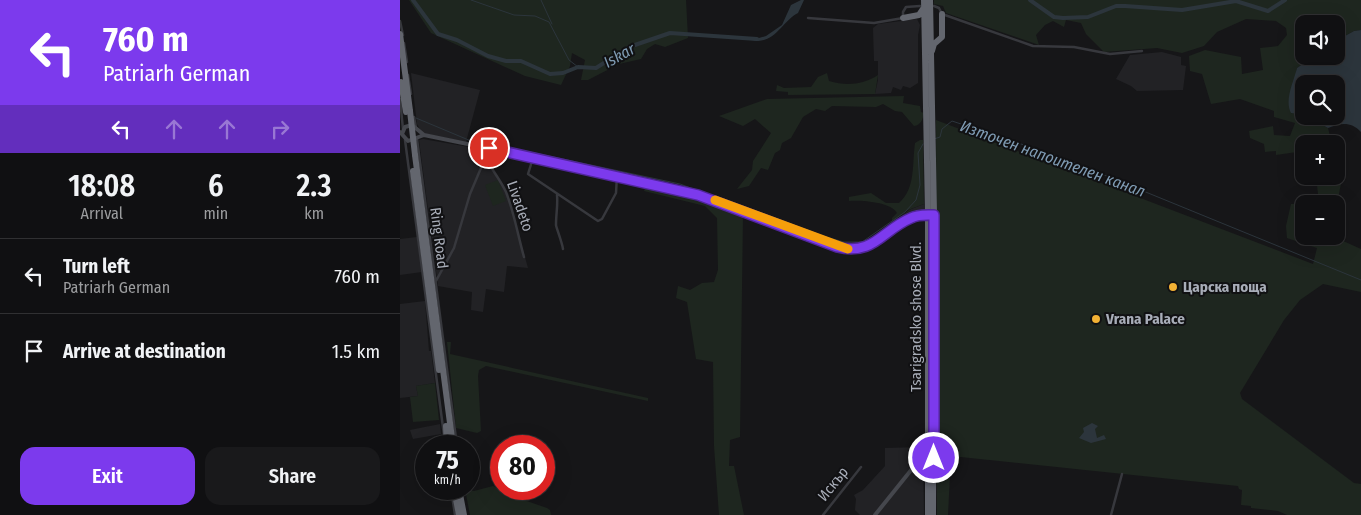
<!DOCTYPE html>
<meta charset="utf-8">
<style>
:root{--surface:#101012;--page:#19191b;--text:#f1f3f6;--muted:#9c9d9f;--line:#303032;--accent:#7c3aed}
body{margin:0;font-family:"Fira Sans Condensed",sans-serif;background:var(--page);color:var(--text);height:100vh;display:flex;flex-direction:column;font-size:19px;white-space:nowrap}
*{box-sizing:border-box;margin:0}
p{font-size:16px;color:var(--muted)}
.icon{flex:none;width:28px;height:28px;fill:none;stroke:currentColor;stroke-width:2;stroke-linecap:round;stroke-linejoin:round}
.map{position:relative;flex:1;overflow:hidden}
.details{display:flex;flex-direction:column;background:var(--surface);width:400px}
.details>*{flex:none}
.top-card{background:#7c3aed;color:#fff;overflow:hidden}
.tools{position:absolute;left:895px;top:15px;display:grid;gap:10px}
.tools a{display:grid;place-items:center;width:50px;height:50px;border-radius:10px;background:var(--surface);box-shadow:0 5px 20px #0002,0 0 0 1px var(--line);font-size:25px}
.speed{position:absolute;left:15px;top:435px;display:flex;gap:10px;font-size:25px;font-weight:700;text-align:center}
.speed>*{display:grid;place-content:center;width:65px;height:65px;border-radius:50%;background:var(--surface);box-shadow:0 5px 20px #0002,0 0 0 1px var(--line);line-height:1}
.speed small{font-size:12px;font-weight:400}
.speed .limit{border:8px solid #d22;background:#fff;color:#111}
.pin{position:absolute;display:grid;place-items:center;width:42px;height:42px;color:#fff;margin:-21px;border:2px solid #fff;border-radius:50%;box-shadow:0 1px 5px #0007}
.me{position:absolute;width:55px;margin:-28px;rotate:0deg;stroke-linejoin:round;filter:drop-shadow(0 0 4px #0008)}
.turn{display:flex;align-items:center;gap:18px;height:105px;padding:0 20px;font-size:22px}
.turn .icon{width:65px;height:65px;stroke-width:2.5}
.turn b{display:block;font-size:35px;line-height:42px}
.lanes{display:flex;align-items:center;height:48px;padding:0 20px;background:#0003;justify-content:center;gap:25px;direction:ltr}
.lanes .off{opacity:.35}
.eta{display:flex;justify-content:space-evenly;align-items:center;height:85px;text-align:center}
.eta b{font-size:30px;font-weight:600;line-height:35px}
.action{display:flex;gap:10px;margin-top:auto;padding:10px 20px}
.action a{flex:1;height:58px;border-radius:15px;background:var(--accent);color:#fff;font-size:20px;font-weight:600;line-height:58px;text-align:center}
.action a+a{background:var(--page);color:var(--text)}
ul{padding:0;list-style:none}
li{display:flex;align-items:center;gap:15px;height:75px;padding:0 20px;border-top:1px solid var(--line)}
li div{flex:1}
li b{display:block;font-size:19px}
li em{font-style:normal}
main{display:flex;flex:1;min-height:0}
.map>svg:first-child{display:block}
</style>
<main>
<section class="details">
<div class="top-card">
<div class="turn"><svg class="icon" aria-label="left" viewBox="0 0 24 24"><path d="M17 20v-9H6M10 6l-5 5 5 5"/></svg><div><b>760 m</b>Patriarh German</div></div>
<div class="lanes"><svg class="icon" aria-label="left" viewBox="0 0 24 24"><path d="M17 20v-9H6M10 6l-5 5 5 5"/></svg><svg class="icon off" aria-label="ahead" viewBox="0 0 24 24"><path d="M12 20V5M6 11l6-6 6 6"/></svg><svg class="icon off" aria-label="ahead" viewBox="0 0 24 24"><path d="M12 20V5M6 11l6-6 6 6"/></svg><svg class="icon off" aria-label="right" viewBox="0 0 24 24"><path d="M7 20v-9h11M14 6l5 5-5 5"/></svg></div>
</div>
<div class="eta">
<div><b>18:08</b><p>Arrival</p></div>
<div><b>6</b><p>min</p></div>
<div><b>2.3</b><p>km</p></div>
</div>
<ul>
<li><svg class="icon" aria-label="left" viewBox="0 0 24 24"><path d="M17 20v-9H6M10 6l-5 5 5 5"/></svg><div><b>Turn left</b><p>Patriarh German</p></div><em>760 m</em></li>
<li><svg class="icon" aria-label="arrive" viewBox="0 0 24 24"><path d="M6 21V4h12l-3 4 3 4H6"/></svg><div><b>Arrive at destination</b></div><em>1.5 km</em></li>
</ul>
<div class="action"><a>Exit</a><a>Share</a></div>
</section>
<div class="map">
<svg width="961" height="515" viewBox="0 0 961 515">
<rect width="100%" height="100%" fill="#161618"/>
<path fill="#222225" d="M517 19 520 25 518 35V83L510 88 503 86 501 90 493 87 491 93 475 94 478 80V61H474L473 28 478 24Z
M762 52 781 57V65L786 66 783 90 737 91 731 86 716 79 730 55Z
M11 73 80 90 66 142 22 133 17 124Z
M23 139 92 151 87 159 107 192 128 268 107 266 104 292 86 289 83 312 71 310 72 292 38 286 19 140Z
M524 204 525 213 508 216 499 223 497 219 509 210Z
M17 237 22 272 0 275V239Z
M25 301 29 351H31L35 383 16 386 18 396 0 398V304Z
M40 424 41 434 13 439 10 430Z
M523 447 524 515H460L455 510 456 499 454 495 463 490 485 466V448Z"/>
<path fill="#1e261f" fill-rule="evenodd" d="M9 0H286L288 38 265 47 255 44 247 49 241 59 219 64 188 80H181L185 60 172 53 170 66 161 85 125 76 31 33Z
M534 0H961V30L954 31 936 41V24H904V56H910V59L897 68 891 113 904 115 928 128 932 144H904V151L876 155V151L865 152 864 144 850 138 849 131 873 126 874 135 890 136 895 123 874 117V111L840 99 811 104 802 74 790 71 789 56 805 50 841 57 842 74 863 70 860 48 878 46 887 35 886 28 876 21 846 19 817 32 804 46 782 53 757 48 704 52 686 34 681 23 666 20 664 27 653 21 645 25 636 35 639 45 546 13 543 6 534 4Z
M427 73 429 81C446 86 463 85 478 75L475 94 388 95V92L376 91 377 85 384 88 411 87 418 77Z
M504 96 503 103 520 106 521 112 524 113C523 119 521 125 514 126L502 112 495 111 483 104 476 107 432 106 425 111 416 109 403 117 391 138 382 143 380 150 375 153 368 170 361 168 349 186 337 189 352 170 353 161 371 133 355 119 343 126 319 116 367 99Z
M536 120 913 264 917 248 887 238 886 226 891 204 919 203 916 176H936V155L943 173 938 199V226L941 240 961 249V292L923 284 900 300 884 320 840 393 842 399 954 483 961 484V515H887L878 511 851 508V506L841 505 842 490 839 489 838 486 551 456 548 515H537ZM904 204H936V236H904Z
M520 140H523L524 204 508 210 492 222V218L497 213C491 202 461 200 449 201V197L471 193 486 203H499C516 188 512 164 515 143Z
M98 180 106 201 93 206 85 185Z
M246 184 305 200 343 215 340 437 330 440 329 466H334L344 515H319L314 446 313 362 296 359 287 302 276 298 278 286 290 290 302 283 314 282 318 270 317 218 305 206 244 191Z
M47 342H51L50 354 248 398V401L86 366 79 370 78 376 81 431 77 433 56 428Z
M35 383 39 420 13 422 10 397 18 396 16 386Z
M93 486 118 498 147 508 150 510 151 515H70L65 489 74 491Z"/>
<path fill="#2c353c" d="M401 0H404L398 13C383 20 374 46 352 40L366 36 382 25 391 5Z
M961 30V132C951 121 940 123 928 128L906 116H936V84H904V115L891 113C884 100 894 81 897 68L910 59V56H936V41L954 31Z
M692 423 698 426 695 429 697 438 704 435 706 439 691 443 679 438 684 432 683 428Z"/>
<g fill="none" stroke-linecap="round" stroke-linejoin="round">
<path stroke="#2c353c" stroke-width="1" d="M71 0 114 15 135 16 149 22 169 60 178 67
M141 0 152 24
M16 118 71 141 89 144
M534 139 540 137 542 129 552 121 660 157 961 280
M116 149 280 184 422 236 444 242H462L505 212 516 200 520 185 518 153 523 144"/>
<path stroke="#2c353c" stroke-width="4" d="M13 0 38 34 57 40 88 56 106 61H121L150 74 163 73 178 67 196 68 229 47 270 33 357 39
M630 0 654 17 663 18 688 17 716 6H725L782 10 836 1 868 11 885 0"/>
<path stroke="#37383d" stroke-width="2.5" d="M534 6 539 8 542 14 633 46 674 47 710 54 742 51
M408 18 474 23 503 18V12L506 7 520 6
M0 21 3 35
M4 43 7 62
M8 75 11 94
M0 99 3 129
M14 117 16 128
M17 139 57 446
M5 140 44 435
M86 158C91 169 100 179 106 192 114 212 118 236 124 257
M133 158 128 174 198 221 202 219 216 193 217 176
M157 195C158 205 156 214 156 225 156 227 162 242 163 249
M36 281 54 248 70 194 89 149
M51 489 55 515
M423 515 461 467
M711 515 722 474"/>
<path stroke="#45474d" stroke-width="4" d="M0 132 8 141 24 135
M2 134 5 127 12 125 24 135 193 170 299 195 443 248C482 254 491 217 529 215
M475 515 516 464 528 458"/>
<path stroke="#63666e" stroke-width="6" d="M524 0 528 215V515
M530 0 534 212 533 515
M503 18 519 15 523 9
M0 34 10 111
M532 51 534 44 542 37V14
M1 82 6 112
M15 155 53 446
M13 171 39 370
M46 426 47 446
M54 489 59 515
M59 489 64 515"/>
<path stroke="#63666e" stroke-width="6" d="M10 111 15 155"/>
</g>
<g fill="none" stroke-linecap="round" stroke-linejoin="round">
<defs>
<path id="route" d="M89 148 298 195 437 247C474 256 482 230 511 218 518 214 527 215 534 215V458"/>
</defs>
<use href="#route" stroke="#51269a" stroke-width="12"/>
<use href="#route" stroke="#7c3aed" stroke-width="9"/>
<path stroke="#f59e0b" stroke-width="9" d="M315 200 448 249"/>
</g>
<g fill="#f2b134" stroke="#111113" stroke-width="2">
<circle cx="773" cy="287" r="5"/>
<circle cx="696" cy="319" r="5"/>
</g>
<g text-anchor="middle" stroke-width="4" stroke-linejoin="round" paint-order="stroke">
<g font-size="15" fill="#a8adb8" stroke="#111113">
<text transform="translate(120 206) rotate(71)" y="5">Livadeto</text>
<text transform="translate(39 238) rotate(83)" y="5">Ring Road</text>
<text transform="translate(516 317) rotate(-90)" y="5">Tsarigradsko shose Blvd.</text>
<text transform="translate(433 484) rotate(-51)" y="5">Искър</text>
</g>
<g font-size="15" font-weight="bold" fill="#a8adb8" stroke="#111113" text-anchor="start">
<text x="783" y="292">Царска поща</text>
<text x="706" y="324">Vrana Palace</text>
</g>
<g font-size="16" font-style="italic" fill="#7f9bb3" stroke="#111113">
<text transform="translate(219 55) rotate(-29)" y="6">Iskar</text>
<text transform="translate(653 158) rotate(20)" y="6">Източен напоителен канал</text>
</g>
</g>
</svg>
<div class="tools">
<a><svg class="icon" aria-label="sound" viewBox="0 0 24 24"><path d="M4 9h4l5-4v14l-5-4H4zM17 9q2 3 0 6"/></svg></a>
<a><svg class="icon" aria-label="search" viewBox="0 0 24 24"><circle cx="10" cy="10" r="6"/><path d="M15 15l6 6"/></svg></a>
<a>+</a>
<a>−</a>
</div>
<div class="speed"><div>75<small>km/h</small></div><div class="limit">80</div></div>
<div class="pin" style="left:89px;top:148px;background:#d93025"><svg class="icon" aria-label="arrive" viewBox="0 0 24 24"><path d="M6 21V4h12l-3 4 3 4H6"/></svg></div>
<svg class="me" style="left:534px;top:458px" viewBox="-20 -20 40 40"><circle r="17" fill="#7c3aed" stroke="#fff" stroke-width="3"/><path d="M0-11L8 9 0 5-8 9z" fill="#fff"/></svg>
</div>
</main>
